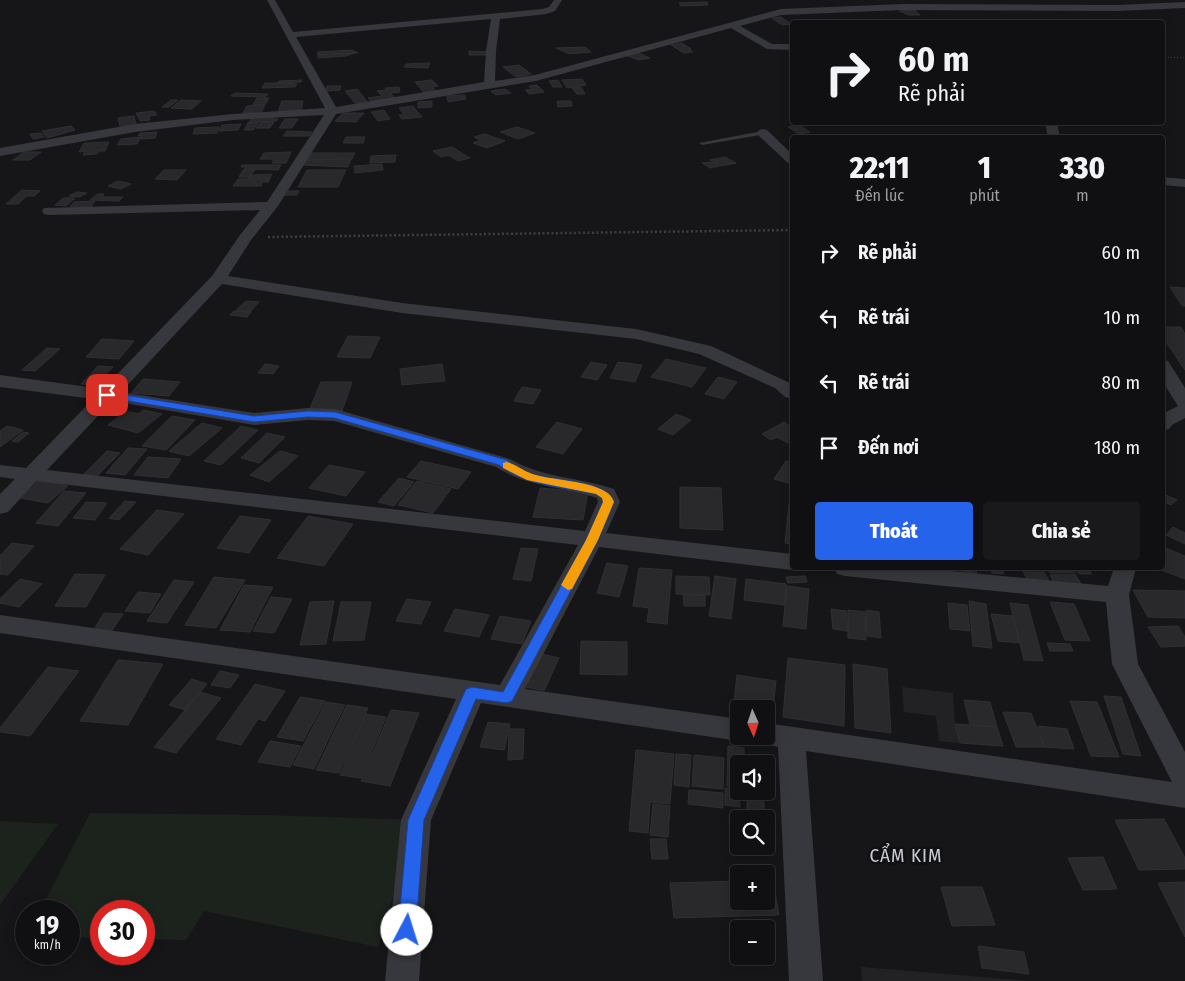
<!DOCTYPE html>
<html lang="vi">
<meta charset="utf-8">
<style>
:root{--surface:#101012;--page:#19191b;--text:#f1f3f6;--muted:#9c9d9f;--line:#303032;--accent:#2563eb}
body{margin:0;font-family:"Fira Sans Condensed",sans-serif;background:var(--page);color:var(--text);height:100vh;display:flex;flex-direction:column;font-size:19px;white-space:nowrap}
*{box-sizing:border-box;margin:0}
p{font-size:16px;color:var(--muted)}
.icon{flex:none;width:28px;height:28px;fill:none;stroke:currentColor;stroke-width:2;stroke-linecap:round;stroke-linejoin:round}
.map{position:relative;flex:1;overflow:hidden}
.panel{position:absolute;left:790px;top:135px;width:375px;height:435px;display:flex;flex-direction:column;background:var(--surface);border-radius:5px;box-shadow:0 2px 12px #0003,0 0 0 1px var(--line)}
.panel>*{flex:none}
.banner{position:absolute;left:790px;top:20px;width:375px;height:105px;border-radius:5px;box-shadow:0 2px 12px #0003,0 0 0 1px var(--line);background:#101012;color:var(--text);overflow:hidden}
.needle{width:32px;rotate:177deg}
.tools{position:absolute;left:730px;top:700px;display:grid;gap:10px}
.tools a{display:grid;place-items:center;width:45px;height:45px;border-radius:5px;background:var(--surface);box-shadow:0 2px 12px #0003,0 0 0 1px var(--line);font-size:25px}
.speed{position:absolute;left:15px;top:900px;display:flex;gap:10px;font-size:25px;font-weight:700;text-align:center}
.speed>*{display:grid;place-content:center;width:65px;height:65px;border-radius:50%;background:var(--surface);box-shadow:0 2px 12px #0003,0 0 0 1px var(--line);line-height:1}
.speed small{font-size:12px;font-weight:400}
.speed .limit{border:8px solid #d22;background:#fff;color:#111}
.pin{position:absolute;display:grid;place-items:center;width:42px;height:42px;color:#fff;margin:-21px;border-radius:10px;box-shadow:0 2px 8px #0006}
.me{position:absolute;width:55px;margin:-28px;rotate:5deg;stroke-linejoin:round;filter:drop-shadow(0 0 4px #0008)}
.turn{display:flex;align-items:center;gap:18px;height:105px;padding:0 25px;font-size:22px}
.turn .icon{width:65px;height:65px;stroke-width:2.5}
.turn b{display:block;font-size:35px;line-height:42px}
.eta{display:flex;justify-content:space-evenly;align-items:center;height:85px;text-align:center}
.eta b{font-size:30px;font-weight:800;line-height:35px}
.cta{display:flex;gap:10px;margin-top:auto;padding:10px 25px}
.cta a{flex:1;height:58px;border-radius:5px;background:var(--accent);color:#fff;font-size:20px;font-weight:800;line-height:58px;text-align:center}
.cta a+a{background:var(--page);color:var(--text)}
ul{padding:0;list-style:none}
li{display:flex;align-items:center;gap:15px;height:65px;padding:0 25px}
li div{flex:1}
li b{display:block;font-size:19px}
li em{font-style:normal}
.map>svg:first-child{display:block}
</style>
<div class="map">
<svg width="1185" height="981" viewBox="0 0 1185 981">
<rect width="100%" height="100%" fill="#161618"/>
<path fill="#222225" d="M902 687 953 693 955 724 960 743 939 741 936 716 904 712Z
M861 967 1030 981H862Z"/>
<path fill="#1c231d" d="M90 813 263 815 416 820 378 947 204 911 186 940 144 939V911H101V938L69 937V911H40Z
M0 821 58 824 0 905Z"/>
<path fill="#29292c" stroke="#303034" d="M707 2 708 5 681 6 679 3Z
M915 10 920 15H909L899 11Z
M781 17 791 24 782 25 772 18Z
M682 43 691 49H688L693 52 684 53 671 45Z
M585 47 591 52 569 54 556 48Z
M352 50 358 53 318 55V52Z
M469 51 491 52 490 55H469Z
M355 53 346 56 318 58V55Z
M638 53 650 58 639 60 627 56Z
M430 63 428 68 404 67 406 64Z
M519 65 531 74 516 77 503 67Z
M582 79 586 85 567 88 562 80Z
M302 80 301 82 277 83 279 81Z
M432 80 438 86 432 87 435 90H430L433 93 425 94 415 82Z
M558 80 562 87H553L549 81Z
M265 83H283L297 84 295 87 262 88Z
M537 85 544 92 529 94 525 90 532 89 529 86Z
M327 86H341L340 90 326 91Z
M399 87 400 92 391 93 390 90H386L385 88Z
M581 87 585 94H577L572 88Z
M357 89 369 104 355 103 345 91Z
M505 89 511 93 496 95 491 91Z
M387 90 396 99 372 102 368 98 382 96 377 91Z
M235 93 268 94 265 97 231 96Z
M465 95 466 99 448 102 447 96Z
M257 98H269L265 105H253Z
M171 100H178L169 107H162Z
M181 100 201 101 192 109 171 108Z
M282 101H303L301 111 278 112Z
M432 101V107L418 108V102Z
M557 101H571L572 106 558 107Z
M265 105 261 113H243L247 106Z
M413 106 422 117 402 119 399 115H404L399 108Z
M384 110 390 119 378 121 371 112Z
M154 111 157 115 149 116 150 120 140 121 136 113Z
M343 113H364L356 122 335 121Z
M134 116 136 124 120 126 118 118Z
M253 117H274L272 119H278L276 121 248 123Z
M285 119H298L292 128H279Z
M261 122H274L270 128H256Z
M248 123H258L253 130H244Z
M241 124 238 130 219 131 222 125Z
M799 125 810 132 799 134 788 127Z
M71 126 75 130 47 138 42 131Z
M219 127 217 133 193 134 195 128Z
M517 127 535 133 518 139 500 132Z
M287 131 312 132 309 136H283Z
M157 132 155 138 141 139 142 136H138L140 133Z
M41 133 44 137 33 139 30 134Z
M485 134 505 141 487 148 473 143 481 140 474 137Z
M141 137 137 144 117 145 121 139Z
M346 137H365L363 143H343Z
M109 142 105 151H99L97 154 83 155 85 151 79 152 84 143Z
M452 147 470 158 458 161 449 155 441 157 433 151Z
M24 152H41L30 160H13Z
M291 152 286 163H272L274 159H260L264 153Z
M311 153H355L352 159 308 160Z
M396 155 395 162 370 163 371 156Z
M725 157 736 163 721 166 710 160Z
M351 159 348 167 303 165 306 160Z
M711 162 719 166 710 168 702 163Z
M382 164 383 170 355 173 354 166Z
M242 165H281L278 170 244 169 246 167H241Z
M164 170H186L177 180 155 179Z
M243 170H255L249 177H239Z
M307 170H346L338 187H298Z
M272 174 270 178H248L251 175Z
M238 179H270L268 182H262L261 186H233Z
M118 181 131 184 121 189 108 186Z
M22 190 40 191 34 196H27L18 204H6Z
M287 191H299L297 195H284Z
M77 192 87 193 80 197 69 196Z
M98 194H104L102 197H123L119 201 90 200Z
M63 198H75L66 206 55 205Z
M95 201 91 207H70L74 202Z
M1170 287 1185 288V306H1182Z
M246 301 259 302 250 312 236 310Z
M234 311 251 312 247 317 230 315Z
M1162 327H1181L1185 334V370L1162 336Z
M348 336 380 337 370 358 337 357Z
M102 339 134 341 119 359 86 357Z
M47 348 60 349 35 371 22 370Z
M666 359 687 364 706 368 692 387 651 377Z
M591 362 607 365 597 380 581 377Z
M618 362 642 365 635 382 610 378Z
M265 364 279 366 273 374 258 373Z
M442 364 445 381 402 385 400 369Z
M98 366 113 367 96 385 81 384Z
M718 377 737 382 724 399 705 394Z
M143 379 180 382 169 396 131 393Z
M321 382H352L342 411H309Z
M522 387 541 390 533 404 514 401Z
M144 410 162 414 138 433 108 425 126 411 138 414Z
M676 414 691 420 673 435 658 429Z
M172 416 195 420 166 450 142 446Z
M557 422 582 429 563 454 536 447Z
M784 422 792 427V443L790 444 777 437 771 440 762 434Z
M202 423 222 428 189 456 169 451Z
M7 426 23 430 0 447V431Z
M241 426 258 430 221 465 204 461Z
M23 432 29 433 18 442 12 441Z
M267 433 285 437 259 463 241 458Z
M128 448 147 449 125 475 106 473Z
M107 451 120 453 96 477 83 475Z
M280 451 298 456 269 482 250 475Z
M148 457 181 459 168 478 134 475Z
M421 461 471 472 458 489 407 477Z
M786 461 792 463V484L774 479Z
M329 465 365 472 346 496 309 488Z
M399 478 414 482 394 506 378 502Z
M35 479 68 486 48 503 15 497Z
M417 481 451 489 433 513 398 505Z
M680 487 721 488 723 530 680 528Z
M540 488 588 492 583 520 533 517Z
M64 491 86 493 58 526 36 523Z
M1166 495 1177 500 1171 505 1162 501Z
M125 501 136 502 119 520 109 518Z
M86 502 107 503 95 520 73 518Z
M789 504H792V544L785 543Z
M157 510 184 514 148 555 120 549Z
M240 516 271 520 249 553 217 548Z
M308 516 353 524 324 566 277 558Z
M1173 527 1185 533V544L1166 535Z
M12 543 34 546 8 575 0 574V556Z
M1163 547 1185 556V579L1156 568H1162Z
M521 548 538 549 531 581 513 579Z
M607 563 628 566 619 597 597 593Z
M639 568 672 570 667 624 647 622 649 608 633 606Z
M959 568H977L976 574 958 570Z
M990 568H1002L1004 574 992 573Z
M1021 568H1042L1049 581 1029 582Z
M1047 568H1073L1076 572 1050 573Z
M1075 568H1088L1092 574H1079Z
M75 574 105 575 86 607 55 606Z
M1075 574 1081 584H1055L1050 575Z
M676 576 709 577 710 595 676 594Z
M715 576 736 579 731 619 709 616Z
M805 576 807 582 788 583 786 577Z
M214 577 245 580 216 628 185 625Z
M20 579 42 584 19 607 0 603V599Z
M746 579 786 584 785 605 744 600Z
M174 580 194 582 167 623 147 621Z
M244 585 273 587 250 632 220 630Z
M787 586 809 589 806 629 783 626Z
M1133 590 1185 591V618L1148 617Z
M138 592 161 594 150 613 125 611Z
M683 595H705V606H684Z
M271 597 292 599 274 633 253 631Z
M407 599 431 602 421 624 396 621Z
M334 601 326 644 300 645 310 602Z
M969 601 986 604 992 648 973 646Z
M341 602H371L364 640 333 641Z
M1050 602 1074 604 1090 641 1065 640Z
M948 603 967 605 970 631 950 629Z
M1010 603 1028 605 1043 661 1024 660Z
M455 609 489 615 479 637 444 631Z
M831 609 846 611 848 631 833 629Z
M848 610 865 612 866 640 848 638Z
M866 610 879 612 881 638 867 636Z
M104 613 123 614 111 632 93 631Z
M991 614 1013 616 1020 643 998 641Z
M500 616 531 621 522 644 491 639Z
M1178 626 1185 637V646L1161 647 1148 627Z
M581 641 627 642V675L580 674Z
M1047 643 1070 644 1073 651H1050Z
M533 652 559 658 544 691 518 685Z
M788 658 845 665 844 726 783 717Z
M118 660 163 664 128 725 80 721Z
M853 664 887 669 891 733 855 728Z
M48 667 79 671 30 736 0 732V728Z
M220 671 239 675 230 688 211 685Z
M737 675 776 681 772 718 766 717V709H739V713L733 712Z
M192 679 207 684 185 710 169 705Z
M255 684 285 691 265 721 258 719 241 745 216 739Z
M200 692 221 698 176 753 154 747Z
M1104 696 1121 697 1141 756 1123 754Z
M300 697 325 701 303 741 277 737Z
M964 700 990 702 997 727 970 725Z
M1070 701 1097 702 1119 757 1091 756Z
M326 702 345 705 314 769 293 765Z
M347 705 368 708 339 773 316 770Z
M391 710 419 713 390 786 361 781Z
M1003 712 1031 713 1044 747H1016Z
M366 714 386 717 361 778 340 775Z
M488 722 510 724 504 750 480 747Z
M955 724 997 727 1003 746 960 743Z
M1038 726 1067 729 1074 749 1044 747Z
M509 729H524L523 759 508 760Z
M270 741 301 746 290 767 258 762Z
M728 746 744 748V764H739V787L727 786Z
M636 750 674 754 670 804 650 802 648 833 629 831Z
M676 754 691 755 689 787 674 785Z
M694 755 724 758 723 789 692 786Z
M725 788 739 789 740 807 725 805Z
M689 790 723 793V808L688 804Z
M747 791H764V819H747Z
M653 804 670 806 668 837 650 835Z
M1164 819 1185 858V869L1139 870 1115 820Z
M650 839H666L668 859H652Z
M1103 857 1117 889 1083 890 1068 858Z
M766 880H773L779 915 674 918 670 883 739 881V901H766Z
M1185 882V937L1158 883Z
M941 887H982L995 925 952 926Z
M978 946 1024 952 1029 974 982 968Z"/>
<g fill="none" stroke-linecap="round" stroke-linejoin="round">
<path stroke="#3d3f44" stroke-width="1" stroke-dasharray="1 2" stroke-linecap="butt" d="M1162 57 1185 58"/>
<path stroke="#3d3f44" stroke-width="2.5" stroke-dasharray="2 2.5" stroke-linecap="butt" d="M268 237 792 230"/>
<path fill="#37383d" fill-rule="evenodd" d="M763 131 765 132V134L702 145 699 143Z"/>
<path fill="#37383d" fill-rule="evenodd" d="M267 0H275L293 32 542 9 549 7 554 0H562L555 11 546 14 500 19 496 51 495 81 535 75 781 9 903 4 1117 5 1185 2V8L1117 11 903 10 781 15 740 26 772 44H792V50L767 49 731 28 536 81 336 114 278 206 251 240 228 276 402 303 636 329 711 346 792 384V399L785 397 775 388 699 354 636 339 402 313 222 284 121 392 254 413 308 408 335 409 510 459C542 478 579 477 614 489L620 502 606 533 792 554V568H800L792 570 599 547 525 689 739 719V736H749L739 741 481 703 431 820 419 981H385L401 820 456 699 0 633V615L500 685 578 545 36 481 8 512 0 514V494L15 479 0 477V465L26 468 93 399 0 387V375L103 389 212 276 240 235 260 210 49 215 44 214 42 211 44 208 267 202 324 115 233 120 135 132 0 156V148L135 124 233 114 325 108ZM491 19 486 51 484 82 336 107 296 37ZM112 401 254 425 308 420 334 421 496 467C527 487 563 486 597 498L598 502 585 531 47 470Z
M1045 122H1057L1060 138H1048Z
M763 129 767 130 792 154V164L788 163 759 136 757 133 759 130Z
M1162 177 1185 179V187L1162 185Z
M1162 360 1168 361 1185 388V418L1172 425 1169 429 1162 431V414L1178 406 1162 381Z
M834 568H920L1108 586 1114 568H1136L1129 595 1138 664 1185 752V808L806 751 823 981H789L778 747 756 742 753 736H766V723L1172 782 1112 664 1106 602 845 576 837 574Z"/>
</g>
<path fill="#2563eb" stroke="#184099" d="M107 392 254 416 308 411 335 412 507 460C516 467 524 473 535 475 554 480 609 481 614 502L598 540 512 701 507 703 476 699 424 820 416 930 413 936 407 939 401 936 398 930 408 820 466 689 472 687 503 692 586 540 603 502 602 498 596 494C563 487 527 486 499 465L334 418 308 417 254 422 104 397 102 395Z"/>
<path fill="#f59e0b" d="M507 462C517 465 526 473 536 475 555 481 609 481 614 502L598 540 572 589 568 590 561 585 586 540 603 502 602 498 596 494 527 480 503 468V463Z"/>
<g text-anchor="middle" stroke-width="5" stroke-linejoin="round" paint-order="stroke">
<g font-size="19" letter-spacing="1" fill="#c9ccd4" stroke="#111113">
<text x="906" y="862">CẨM KIM</text>
</g>
</g>
</svg>
<div class="tools">
<a><svg class="needle" viewBox="-14 -14 28 28"><path d="M0-13l5 13h-10z" fill="#e53935"/><path d="M0 13l5-13h-10z" fill="#9c9d9f"/></svg></a>
<a><svg class="icon" aria-label="sound" viewBox="0 0 24 24"><path d="M4 9h4l5-4v14l-5-4H4zM17 9q2 3 0 6"/></svg></a>
<a><svg class="icon" aria-label="search" viewBox="0 0 24 24"><circle cx="10" cy="10" r="6"/><path d="M15 15l6 6"/></svg></a>
<a>+</a>
<a>−</a>
</div>
<div class="speed"><div>19<small>km/h</small></div><div class="limit">30</div></div>
<div class="pin" style="left:107px;top:395px;background:#d93025"><svg class="icon" aria-label="arrive" viewBox="0 0 24 24"><path d="M6 21V4h12l-3 4 3 4H6"/></svg></div>
<svg class="me" style="left:407px;top:930px" viewBox="-20 -20 40 40"><circle r="19" fill="#fff"/><path d="M0-13L10 11 0 6-10 11z" fill="#2563eb"/></svg>
<div class="banner">
<div class="turn"><svg class="icon" aria-label="right" viewBox="0 0 24 24"><path d="M7 20v-9h11M14 6l5 5-5 5"/></svg><div><b>60 m</b>Rẽ phải</div></div>
</div>
<section class="panel">
<div class="eta">
<div><b>22:11</b><p>Đến lúc</p></div>
<div><b>1</b><p>phút</p></div>
<div><b>330</b><p>m</p></div>
</div>
<ul>
<li><svg class="icon" aria-label="right" viewBox="0 0 24 24"><path d="M7 20v-9h11M14 6l5 5-5 5"/></svg><div><b>Rẽ phải</b></div><em>60 m</em></li>
<li><svg class="icon" aria-label="left" viewBox="0 0 24 24"><path d="M17 20v-9H6M10 6l-5 5 5 5"/></svg><div><b>Rẽ trái</b></div><em>10 m</em></li>
<li><svg class="icon" aria-label="left" viewBox="0 0 24 24"><path d="M17 20v-9H6M10 6l-5 5 5 5"/></svg><div><b>Rẽ trái</b></div><em>80 m</em></li>
<li><svg class="icon" aria-label="arrive" viewBox="0 0 24 24"><path d="M6 21V4h12l-3 4 3 4H6"/></svg><div><b>Đến nơi</b></div><em>180 m</em></li>
</ul>
<div class="cta"><a>Thoát</a><a>Chia sẻ</a></div>
</section>
</div>
